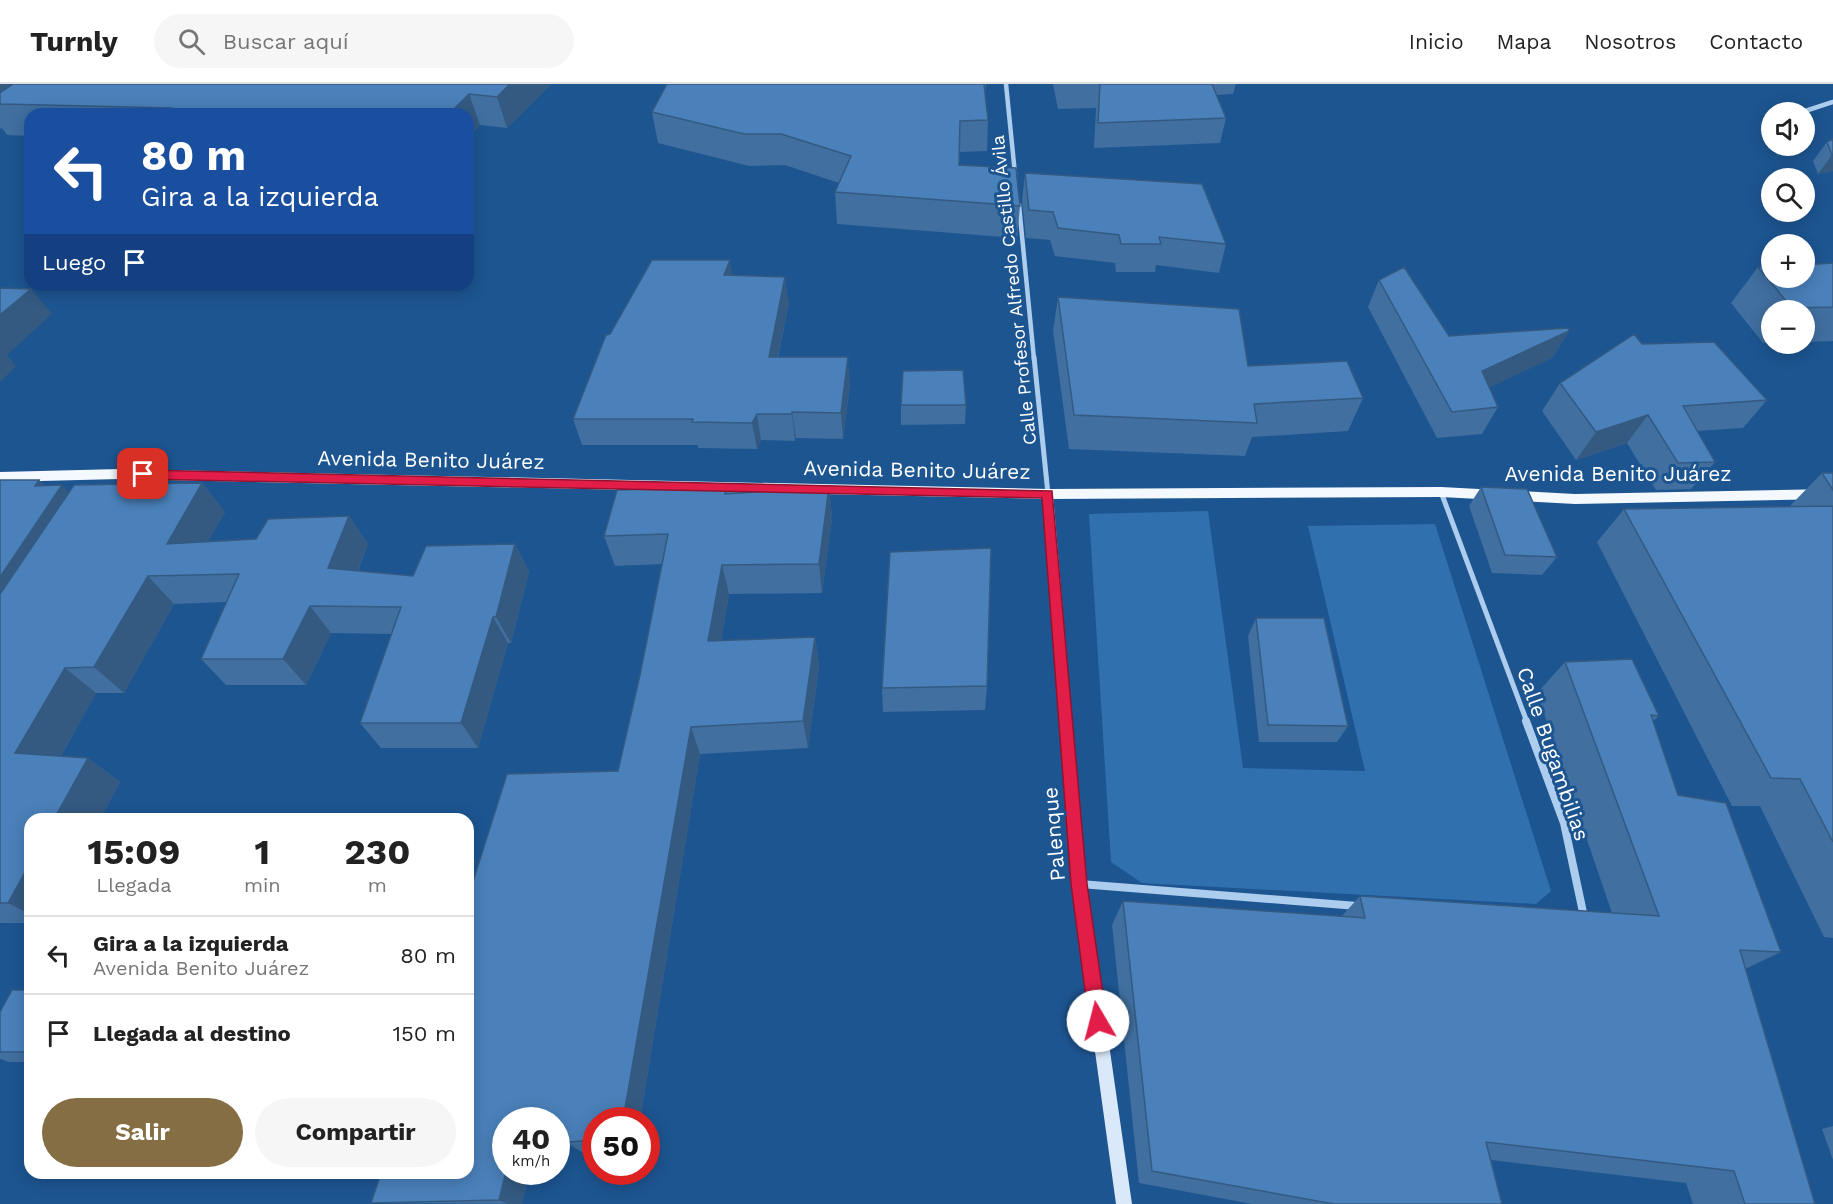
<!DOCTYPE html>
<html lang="es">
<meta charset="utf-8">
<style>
:root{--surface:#fff;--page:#f6f6f6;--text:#222;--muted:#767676;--line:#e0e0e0;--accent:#856e43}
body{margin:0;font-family:"Work Sans",sans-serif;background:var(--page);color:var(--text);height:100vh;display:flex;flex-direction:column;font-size:22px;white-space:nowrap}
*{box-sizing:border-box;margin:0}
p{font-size:20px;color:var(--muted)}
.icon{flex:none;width:33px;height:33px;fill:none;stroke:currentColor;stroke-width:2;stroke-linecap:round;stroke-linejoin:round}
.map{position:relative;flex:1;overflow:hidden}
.drawer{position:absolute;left:24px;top:729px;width:450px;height:366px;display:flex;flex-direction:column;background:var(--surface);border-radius:18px;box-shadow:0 3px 15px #0003}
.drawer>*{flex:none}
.guide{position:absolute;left:24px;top:24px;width:450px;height:183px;border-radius:18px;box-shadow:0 3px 15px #0003;background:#1a4fa0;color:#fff;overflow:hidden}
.fabs{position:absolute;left:1761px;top:18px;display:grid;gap:12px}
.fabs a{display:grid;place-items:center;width:54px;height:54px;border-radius:50%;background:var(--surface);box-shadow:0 3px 15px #0003;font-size:30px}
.speed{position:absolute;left:492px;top:1023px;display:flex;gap:12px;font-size:30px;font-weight:700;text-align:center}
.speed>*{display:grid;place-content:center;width:78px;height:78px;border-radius:50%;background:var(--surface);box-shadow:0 3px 15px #0003;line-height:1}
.speed small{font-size:15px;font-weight:400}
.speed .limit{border:9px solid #d22;background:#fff;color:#111}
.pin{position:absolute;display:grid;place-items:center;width:51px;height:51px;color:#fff;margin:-26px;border-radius:12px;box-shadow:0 3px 9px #0006}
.me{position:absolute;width:66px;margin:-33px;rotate:352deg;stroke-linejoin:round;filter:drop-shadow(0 0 4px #0008)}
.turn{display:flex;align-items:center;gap:21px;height:126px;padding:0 18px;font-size:27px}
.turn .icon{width:78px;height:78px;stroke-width:2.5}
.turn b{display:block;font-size:42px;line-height:51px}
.then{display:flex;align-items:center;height:57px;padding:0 18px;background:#0003;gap:12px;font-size:22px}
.eta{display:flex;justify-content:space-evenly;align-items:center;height:102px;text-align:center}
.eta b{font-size:36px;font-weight:700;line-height:42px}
.action{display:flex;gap:12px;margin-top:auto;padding:12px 18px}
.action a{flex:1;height:69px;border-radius:36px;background:var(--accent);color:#fff;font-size:24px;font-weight:700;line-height:69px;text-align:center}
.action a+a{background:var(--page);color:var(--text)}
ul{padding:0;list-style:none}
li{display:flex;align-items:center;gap:18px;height:78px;padding:0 18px;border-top:2px solid var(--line)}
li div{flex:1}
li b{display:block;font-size:22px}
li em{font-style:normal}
header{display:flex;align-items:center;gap:36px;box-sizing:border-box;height:84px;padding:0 30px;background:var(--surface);border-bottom:2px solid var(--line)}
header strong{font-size:28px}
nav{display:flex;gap:33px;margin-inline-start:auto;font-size:21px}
.search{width:420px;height:54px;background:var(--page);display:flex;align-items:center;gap:15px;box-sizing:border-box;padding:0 21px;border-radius:33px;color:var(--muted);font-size:22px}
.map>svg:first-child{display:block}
</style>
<header>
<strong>Turnly</strong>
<div class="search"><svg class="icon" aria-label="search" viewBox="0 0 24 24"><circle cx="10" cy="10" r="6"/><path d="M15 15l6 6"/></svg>Buscar aquí</div>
<nav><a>Inicio</a><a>Mapa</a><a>Nosotros</a><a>Contacto</a></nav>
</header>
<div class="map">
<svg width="1833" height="1120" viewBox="0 0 1833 1120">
<rect width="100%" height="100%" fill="#1d5591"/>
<path fill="#3070af" d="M1208 427 1243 684 1365 687 1308 442 1435 440 1551 807 1536 820 1142 799 1111 778 1089 430Z"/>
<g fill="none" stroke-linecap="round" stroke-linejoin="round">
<path stroke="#adcdee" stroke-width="4.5" d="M1006 0 1015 90
M1802 28 1833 18
M1019 121 1034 275"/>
<path stroke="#adcdee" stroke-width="5" d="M1034 273 1048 410
M1441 408 1527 638"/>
<path stroke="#adcdee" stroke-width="8" d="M1526 637 1564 739 1584 833
M1080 800 1357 822"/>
<path fill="#dae9fa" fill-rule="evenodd" d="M1048 406 1053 410 1086 800 1132 1120H1116L1072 800 1043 410Z"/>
<path fill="#f4f9ff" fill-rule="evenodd" d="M120 385 1048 405 1441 403 1575 410 1833 405V415L1575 420 1441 413 1048 415 120 395 0 398V388Z"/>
</g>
<path fill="#406fa0" d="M0 0H551L507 44 480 41 468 54V30H30V52L7 51 2 44 0 45Z
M660 0H986L985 12 988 36 987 67 960 68 959 81 1020 122 1017 154 837 140 835 108 839 99 785 81 749 82 658 59 652 28 667 0Z
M1053 0H1236L1233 10 1216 11 1226 34 1220 59 1094 64 1096 24 1058 25Z
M1833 55V87L1818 90 1813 77 1827 58Z
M1025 89 1226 160 1219 189 1156 181 1155 188H1116L1115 179 1055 172 1050 156 1026 154 1022 117Z
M1833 179V257L1804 258V226H1772V259H1763L1731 219 1758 183Z
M732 191 789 219 778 273 850 300 843 355 796 354 795 357 761 356 757 365 698 364V361H582L573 335 610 250Z
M1379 196 1449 252 1569 247 1552 274 1489 303 1498 323 1482 350 1437 354 1368 223Z
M1058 213 1248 282 1363 314 1348 347 1252 353 1245 372 1069 365 1053 247Z
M1642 260 1767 316 1743 344 1697 347 1715 378 1691 405 1656 406 1627 359 1576 376 1542 327 1560 299Z
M901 321H966L965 340 901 341Z
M1822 389H1833V854L1824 853 1760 722H1732L1597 458 1624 425 1789 423Z
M0 396H39L45 402 69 409 202 399 225 428 208 457 256 455 349 432 368 460 358 487 413 492 515 460 529 488 511 559H508L478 664H381L360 639 391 550 331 549 306 601H226L201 575 226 518 174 520 124 609H96L61 672 88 674 120 698 100 735H30V839H0Z
M727 402 728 409 829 403 832 434 822 509 729 510 721 557 815 553 819 582 808 664 700 670 640 1036H596V1070L586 1071 556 1051V1036H506V1088H529L522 1120 371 1119 618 687 640 591 662 480 615 482 604 452Z
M1481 403 1557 473 1542 491 1492 489 1469 422Z
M1256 534 1348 642 1337 658H1259L1248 552Z
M1565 578 1659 632 1653 637 1678 711 1781 868 1745 885 1815 1120H1693L1686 1099 1491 1076 1502 1120H1252L1139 1099 1112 841 1123 817 1341 833 1360 812 1612 829 1537 609Z
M987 602 985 626 883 628 882 604Z
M30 906V978H9L0 975V928Z
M1833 1042V1076L1822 1045Z"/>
<path fill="#345a82" d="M0 0H63L0 20Z
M510 0H551L507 44 497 13Z
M469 10 480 41 468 54V30H449Z
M1833 70V87L1818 90 1832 71Z
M730 176 734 203 724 191Z
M785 193 789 219 772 299 769 273Z
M31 205 52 230 7 271 16 282 0 298V231Z
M1569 247 1552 274 1467 314 1482 287Z
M848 273 850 300 843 355 841 329Z
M792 328 796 354 795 357 792 330Z
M757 330 761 356 757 365 752 339Z
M1648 331 1627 359 1576 376 1596 348Z
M39 396 55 412 62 401 89 430 0 569V493L35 402Z
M202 399 225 428 191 488 167 460Z
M829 403 832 434 822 509 819 480Z
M349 432 368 460 348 511 328 484Z
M515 460 529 488 511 559 496 533Z
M722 481 729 510 716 586 708 557Z
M148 492 174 520 124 609 94 583Z
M310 522 331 549 306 601 283 575Z
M493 533 508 559 478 664 461 639Z
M815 553 819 582 808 664 803 637Z
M65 584 96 609 49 693 15 669Z
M691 643 700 670 640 1036H623Z
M88 674 120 698 100 735H54Z
M30 779V830L8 819Z
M520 1026 535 1036H517Z
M506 1088H529L522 1120H508L499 1116Z"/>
<path fill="#4a81ba" stroke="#345a82" stroke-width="1.5" d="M13 0H510L497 13 469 10 449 30H164L171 24 0 20V9Z
M667 0H984L988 36 960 37 959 81 1016 84 1020 122 835 108 851 72 781 50H744L652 28Z
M1100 0H1212L1226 34 1098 39Z
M1833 55V70L1832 71 1827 58Z
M1025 89 1202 100 1226 160 1159 153 1161 160H1121L1119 151 1058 144 1053 128 1029 126Z
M652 176H730L724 191 785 193 769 273H848L841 329 792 328V330H757L752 339 692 338 693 335H573L606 251 610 250Z
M1833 179V223L1792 224 1758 183H1772V194H1804V181Z
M1404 183 1449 252 1568 244 1569 247 1482 287 1498 323 1452 328 1379 196Z
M0 204 31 205 0 231Z
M1058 213 1239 225 1248 282 1347 277 1363 314 1254 320 1257 339 1074 331Z
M1634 250 1642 260 1714 258 1767 316 1683 322 1715 378 1678 379 1648 331 1596 348 1560 299Z
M963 286 966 321H901L903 287Z
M1822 389H1833V406Z
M0 396H39L35 402 62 401 0 493Z
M202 399 167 460 256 455 268 435 349 432 328 484 413 492 426 462 515 460 496 533H493L461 639H360L401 523 310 522 283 575H201L239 490 148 492 94 583 65 584 15 669 88 674 54 735H30V779L8 819H0V510L74 401Z
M727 402 725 410 829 403 819 480 722 481 708 557 815 553 803 637 691 643 623 1036H596V1056L568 1058 556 1051V1036H535L520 1026 517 1036H506V1088L499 1116 371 1119 381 1089H468V813L507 690 618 687 640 591 668 450 604 452 617 406Z
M1481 403 1527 405 1557 473 1505 471Z
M1833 422V758L1800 695 1771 694 1624 425Z
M991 464 987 602 882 604 890 468Z
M1256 534H1324L1348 642 1268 641Z
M1632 575 1659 632 1651 631 1678 711 1726 719 1781 868 1740 866 1815 1120H1745L1734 1087 1486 1058 1502 1120H1334L1152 1087 1123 817 1365 834 1360 812 1659 832 1565 578Z
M12 906H30V968H0V928Z"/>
<path fill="#e11d48" stroke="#92132f" stroke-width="1.5" d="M143 386 1052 407 1087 800 1107 937 1104 943 1098 946 1092 943 1089 937 1071 800 1042 414 143 395 137 390Z"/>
<g text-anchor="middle" stroke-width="6" stroke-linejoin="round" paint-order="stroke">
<g font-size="18" fill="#fff" stroke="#1d5591">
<text transform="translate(1014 206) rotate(-96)" y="6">Calle Profesor Alfredo Castillo Ávila</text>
</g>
<g font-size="21" fill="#fff" stroke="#1d5591">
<text transform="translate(431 376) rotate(1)" y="7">Avenida Benito Juárez</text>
<text transform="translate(917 386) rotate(1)" y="7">Avenida Benito Juárez</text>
<text x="1618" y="397">Avenida Benito Juárez</text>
<text transform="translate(1553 670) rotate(71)" y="7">Calle Bugambilias</text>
<text transform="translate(1054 750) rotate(-95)" y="7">Palenque</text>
</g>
</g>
</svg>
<div class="fabs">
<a><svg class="icon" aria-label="sound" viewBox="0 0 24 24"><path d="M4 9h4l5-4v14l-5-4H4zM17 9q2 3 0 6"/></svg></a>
<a><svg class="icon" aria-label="search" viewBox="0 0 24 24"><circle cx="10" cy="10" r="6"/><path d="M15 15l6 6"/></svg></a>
<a>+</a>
<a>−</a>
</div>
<div class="speed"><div>40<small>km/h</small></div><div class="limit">50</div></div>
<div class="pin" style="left:143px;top:390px;background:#d93025"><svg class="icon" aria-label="arrive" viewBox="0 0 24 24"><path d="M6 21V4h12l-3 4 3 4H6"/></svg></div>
<svg class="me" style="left:1098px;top:937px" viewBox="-20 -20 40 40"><circle r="19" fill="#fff"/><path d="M0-13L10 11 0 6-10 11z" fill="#e11d48"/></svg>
<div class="guide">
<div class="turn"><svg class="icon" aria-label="left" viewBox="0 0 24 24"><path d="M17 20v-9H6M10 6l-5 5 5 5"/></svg><div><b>80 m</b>Gira a la izquierda</div></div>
<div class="then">Luego<svg class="icon" aria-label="arrive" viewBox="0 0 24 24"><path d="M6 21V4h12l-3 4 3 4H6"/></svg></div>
</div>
<section class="drawer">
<div class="eta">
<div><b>15:09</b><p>Llegada</p></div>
<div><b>1</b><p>min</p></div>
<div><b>230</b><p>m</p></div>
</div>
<ul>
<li><svg class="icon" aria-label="left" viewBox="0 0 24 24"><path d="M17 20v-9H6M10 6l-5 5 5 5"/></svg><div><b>Gira a la izquierda</b><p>Avenida Benito Juárez</p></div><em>80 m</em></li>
<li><svg class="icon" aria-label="arrive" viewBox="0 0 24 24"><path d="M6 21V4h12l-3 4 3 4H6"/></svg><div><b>Llegada al destino</b></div><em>150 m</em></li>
</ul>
<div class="action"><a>Salir</a><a>Compartir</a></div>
</section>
</div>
